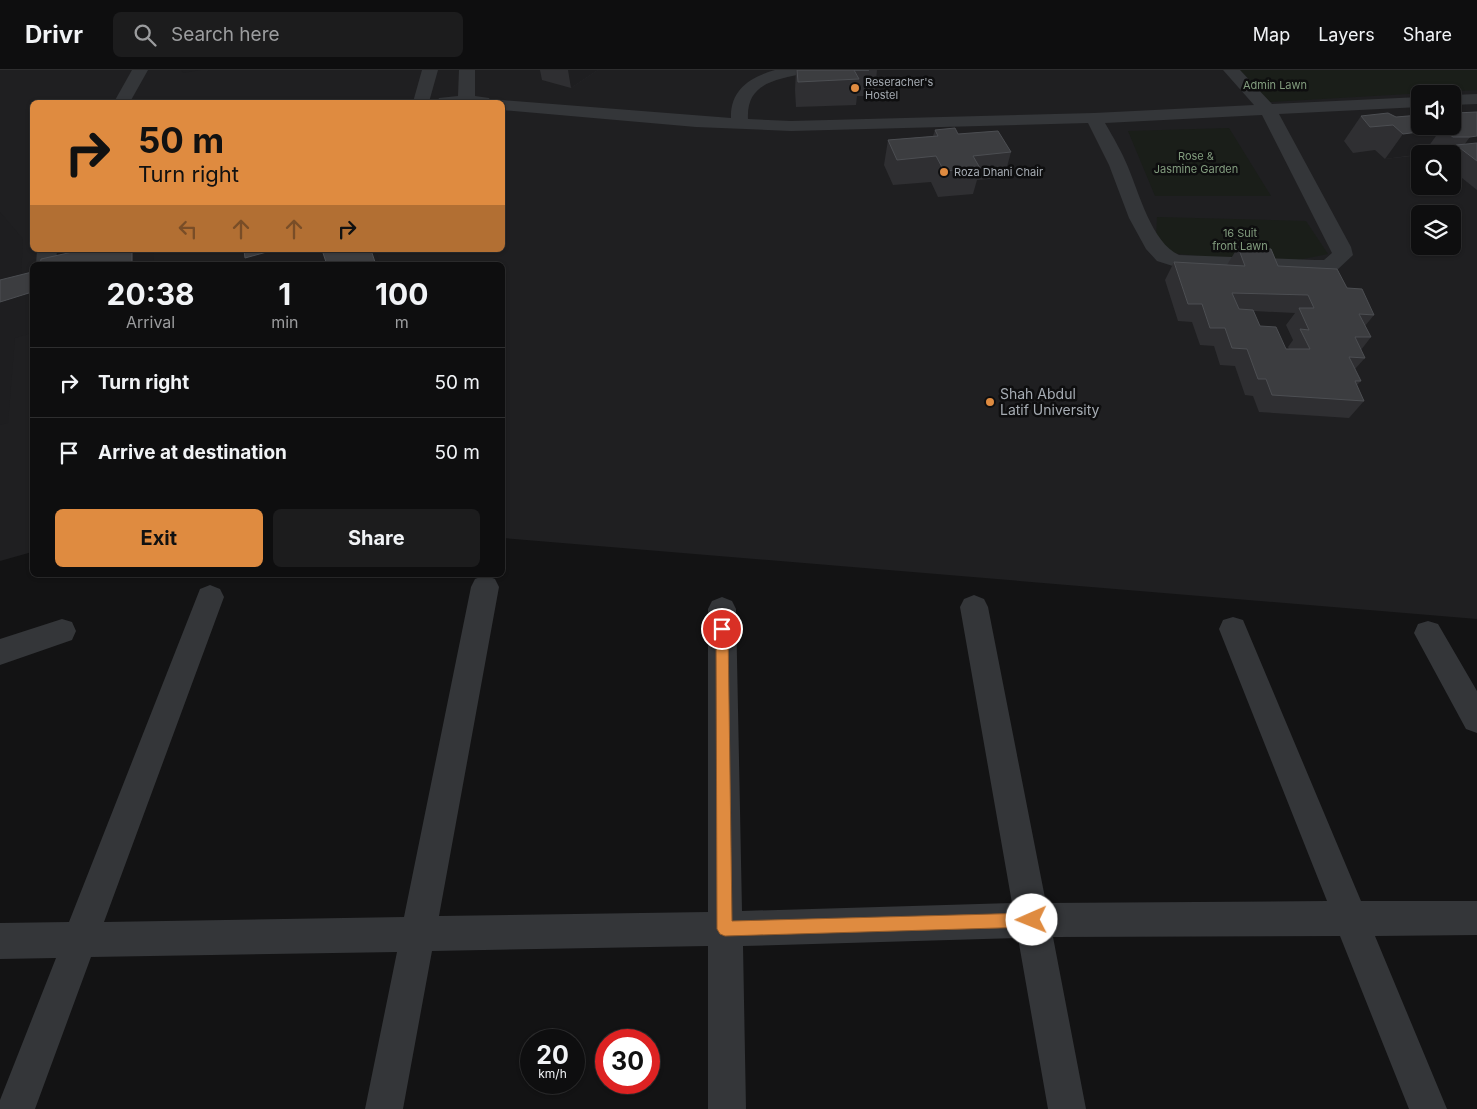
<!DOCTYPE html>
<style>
:root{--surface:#0e0e0f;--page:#1c1c1d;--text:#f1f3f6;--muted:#9b9c9e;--line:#2e2e2f;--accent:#df8b40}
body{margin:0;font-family:Inter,sans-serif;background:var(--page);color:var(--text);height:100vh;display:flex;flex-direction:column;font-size:19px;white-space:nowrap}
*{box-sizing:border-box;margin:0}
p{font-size:16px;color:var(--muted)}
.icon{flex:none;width:28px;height:28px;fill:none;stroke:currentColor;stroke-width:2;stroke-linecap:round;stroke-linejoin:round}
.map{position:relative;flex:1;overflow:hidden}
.drawer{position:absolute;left:30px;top:192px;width:475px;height:315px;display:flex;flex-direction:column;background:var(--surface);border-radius:8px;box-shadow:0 1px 4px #0004,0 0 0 1px var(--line)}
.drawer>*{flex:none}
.top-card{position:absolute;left:30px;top:30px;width:475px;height:152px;border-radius:8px;box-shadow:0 1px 4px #0004,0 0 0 1px var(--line);background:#df8b40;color:#111;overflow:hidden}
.tools{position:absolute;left:1411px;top:15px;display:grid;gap:10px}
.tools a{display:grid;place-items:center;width:50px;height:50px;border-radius:8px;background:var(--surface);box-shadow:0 1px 4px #0004,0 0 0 1px var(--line);font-size:25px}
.speed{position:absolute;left:520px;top:959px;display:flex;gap:10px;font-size:25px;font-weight:700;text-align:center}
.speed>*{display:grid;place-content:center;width:65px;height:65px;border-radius:50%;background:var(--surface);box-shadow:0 1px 4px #0004,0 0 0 1px var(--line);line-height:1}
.speed small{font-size:12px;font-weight:400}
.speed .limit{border:8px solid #d22;background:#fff;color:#111}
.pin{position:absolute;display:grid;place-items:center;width:42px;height:42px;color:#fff;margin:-21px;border:2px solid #fff;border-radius:50%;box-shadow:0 1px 5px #0007}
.me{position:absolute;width:55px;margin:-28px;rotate:269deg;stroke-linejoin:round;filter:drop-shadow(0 0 4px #0008)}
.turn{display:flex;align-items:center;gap:18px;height:105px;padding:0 25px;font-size:22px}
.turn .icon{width:65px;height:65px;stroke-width:2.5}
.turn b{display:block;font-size:35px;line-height:42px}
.lanes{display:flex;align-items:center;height:48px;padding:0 25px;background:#0003;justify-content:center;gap:25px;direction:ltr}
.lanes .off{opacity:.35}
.eta{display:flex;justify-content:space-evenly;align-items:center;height:85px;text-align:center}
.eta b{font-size:30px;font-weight:700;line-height:35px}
.action{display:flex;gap:10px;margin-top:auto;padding:10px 25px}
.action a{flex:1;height:58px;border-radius:8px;background:var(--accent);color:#111;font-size:20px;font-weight:700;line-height:58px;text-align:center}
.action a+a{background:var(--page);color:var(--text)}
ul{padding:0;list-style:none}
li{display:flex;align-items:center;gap:15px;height:70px;padding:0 25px;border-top:1px solid var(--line)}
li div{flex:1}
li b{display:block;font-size:19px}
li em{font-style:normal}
header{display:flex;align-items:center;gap:30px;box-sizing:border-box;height:70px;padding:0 25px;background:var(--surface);border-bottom:1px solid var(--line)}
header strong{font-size:24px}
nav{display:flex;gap:28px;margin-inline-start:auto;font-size:18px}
.search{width:350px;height:45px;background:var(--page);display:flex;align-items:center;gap:12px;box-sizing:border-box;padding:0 18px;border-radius:8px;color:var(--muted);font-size:19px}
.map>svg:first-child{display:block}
</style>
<header>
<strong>Drivr</strong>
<div class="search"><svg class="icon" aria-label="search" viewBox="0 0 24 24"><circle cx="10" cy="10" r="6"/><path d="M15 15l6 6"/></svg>Search here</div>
<nav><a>Map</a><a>Layers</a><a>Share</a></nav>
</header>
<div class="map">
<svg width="1477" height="1039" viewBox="0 0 1477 1039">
<rect width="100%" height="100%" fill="#131314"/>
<path fill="#1f1f21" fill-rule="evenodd" d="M0 0H1477V549L503 468 502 195H32V482L0 491ZM1420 24H1452V56H1420ZM32 32H502V180H32ZM1420 84H1452V116H1420ZM1420 144H1452V176H1420Z"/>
<path fill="#1a1e19" d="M1239 0H1477V20L1269 32Z
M1229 58 1271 126H1155L1128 61Z
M1157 147 1306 151 1328 184 1293 191 1235 190 1170 183 1156 169Z"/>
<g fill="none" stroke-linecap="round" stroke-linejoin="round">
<path fill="#343639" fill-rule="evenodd" d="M132 0H148L130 32H114Z
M422 0H438L429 32H413Z
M459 0H475V26L489 28 491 32H437L439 28 458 26Z
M775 0H807L805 3C777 10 746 12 748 49L791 51 1094 43 1254 35 1223 0H1240L1272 34 1420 27V37L1279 44 1351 177 1353 185 1336 201 1315 204 1176 197 1157 191 1146 179 1129 148 1109 95 1088 53 791 61 696 57 502 40V32H495L502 30 731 48C730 20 750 7 775 0ZM1262 45 1332 183 1324 190H1315L1179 185C1152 173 1139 123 1128 97 1122 82 1113 67 1105 53Z
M1477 24V34L1452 35V25Z
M37 180H57L56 195H36Z
M485 505 495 509 499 517 439 846 708 842V539L712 531 722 527 732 531 736 539 742 841 1012 833 960 537 964 529 974 525 984 529 988 537 1046 833 1327 831 1219 559 1223 550 1233 547 1243 550 1361 831H1477V865L1375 866 1447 1039H1409L1340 866 1053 867 1086 1039H1048L1018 868 743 876 746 1039H708V876L432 881 403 1039H365L397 882 91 887 35 1039H0V1030L56 888 0 889V853L69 852 200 519 210 515 220 519 224 527 104 852 404 847 471 517 475 509Z
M62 549 72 552 76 561 72 570 0 595V569Z
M1428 551 1438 554 1477 621V663L1466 659 1414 563 1418 554Z"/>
</g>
<path fill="#2f2f32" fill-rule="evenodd" d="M540 0H598L571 18 542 10Z
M796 0H877L875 21H867L866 26H857L856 35 796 37 795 20Z
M1477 42V120L1452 100V84H1420V85L1385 89 1375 80 1353 83 1344 71 1361 46 1396 47 1419 45 1420 44V56L1456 43Z
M935 60 958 64 1011 82 1004 108 977 110 973 124 938 127 931 112 893 115 884 95 888 70 933 66Z
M1238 177 1278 196 1347 218 1374 245 1365 256 1371 267 1361 280 1365 288 1355 299 1361 311 1357 315 1364 331 1349 348 1259 342 1253 326 1245 325 1235 296 1220 295 1214 276 1200 275 1192 252 1178 251 1165 210 1174 192 1227 195ZM1254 241 1295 243 1286 255 1293 270 1288 277 1289 279H1286L1260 256Z"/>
<path fill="#1e1e20" d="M181 0H201L183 3Z
M568 0H598L571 18Z
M1441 59 1423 84 1385 89 1403 64Z
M1477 66V83L1461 79 1470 67Z
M0 142 23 169 20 226 32 222V263L15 268 8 353 0 355Z
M132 180H153L154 195H132Z
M274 180H327L331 188 309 195H249L245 188Z
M371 180H376L380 195H376Z"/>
<path fill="#3c3d40" stroke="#4c4e52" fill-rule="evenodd" d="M797 0H869H854L859 9 798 12Z
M1452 40 1456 43 1477 42V66L1470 67H1453L1441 59 1403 64 1393 55 1370 57 1361 46 1388 43 1396 47 1420 45V56H1452Z
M955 58 958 64 998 61 1011 82 973 86 980 98 944 101 936 86 897 90 888 70 938 66 935 60Z
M1477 73V91L1456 75Z
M1238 177 1271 179 1278 196 1337 199 1347 218 1362 219 1374 245 1359 244 1371 267H1355L1365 288 1349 287 1361 311H1355L1364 331 1272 325 1266 309H1258L1247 279 1232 278 1225 258H1210L1202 234H1188L1174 192 1245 196ZM1232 223 1308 225 1314 238H1299L1309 260 1300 259 1310 279H1286L1276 257 1260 256 1253 240 1239 239Z
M77 180H132V195H40L41 189 77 181Z
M244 180H274L245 188Z
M322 180H371L376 195H327Z
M32 202V222L0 232V210Z"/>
<path fill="#df8b40" stroke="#915a2a" d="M722 554 728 559 732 851 1032 843 1037 845 1039 850 1037 855 1032 857 725 866 720 864 717 859 716 559Z"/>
<g fill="#df8b40" stroke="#0e0e0f" stroke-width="2">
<circle cx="855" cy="18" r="5"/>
<circle cx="944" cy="102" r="5"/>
<circle cx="990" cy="332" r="5"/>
</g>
<g text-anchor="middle" stroke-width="5" stroke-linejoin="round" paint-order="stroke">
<g font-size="11" fill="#a6acb3" stroke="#0e0e0f" text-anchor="start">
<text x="865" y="16">Reseracher's<tspan x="865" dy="13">Hostel</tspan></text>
<text x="954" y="106">Roza Dhani Chair</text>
</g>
<g font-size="11" fill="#829c7e" stroke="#0e0e0f">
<text x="1275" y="19">Admin Lawn</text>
<text x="1196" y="90">Rose &amp;<tspan x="1196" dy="13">Jasmine Garden</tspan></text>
<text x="1240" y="167">16 Suit<tspan x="1240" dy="13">front Lawn</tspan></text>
</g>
<g font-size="14" fill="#a6acb3" stroke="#0e0e0f" text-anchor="start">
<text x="1000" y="329">Shah Abdul<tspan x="1000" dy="16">Latif University</tspan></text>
</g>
</g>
</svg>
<div class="tools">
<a><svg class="icon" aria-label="sound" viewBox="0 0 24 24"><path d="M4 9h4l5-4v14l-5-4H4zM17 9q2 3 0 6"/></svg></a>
<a><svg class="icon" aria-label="search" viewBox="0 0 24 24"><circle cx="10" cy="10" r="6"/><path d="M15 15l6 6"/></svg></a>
<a><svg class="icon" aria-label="layers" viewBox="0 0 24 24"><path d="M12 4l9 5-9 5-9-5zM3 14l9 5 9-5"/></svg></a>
</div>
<div class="speed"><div>20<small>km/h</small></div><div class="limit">30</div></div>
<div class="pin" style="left:722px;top:559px;background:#d93025"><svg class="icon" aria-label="arrive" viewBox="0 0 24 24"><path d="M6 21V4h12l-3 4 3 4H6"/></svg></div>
<svg class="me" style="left:1032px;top:850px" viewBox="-20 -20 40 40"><circle r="19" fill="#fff"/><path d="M0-13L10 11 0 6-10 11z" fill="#df8b40"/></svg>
<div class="top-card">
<div class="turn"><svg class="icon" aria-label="right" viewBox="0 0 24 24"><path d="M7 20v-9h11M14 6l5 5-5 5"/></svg><div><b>50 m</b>Turn right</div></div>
<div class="lanes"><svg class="icon off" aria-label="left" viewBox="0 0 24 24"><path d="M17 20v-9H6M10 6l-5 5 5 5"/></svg><svg class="icon off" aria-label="ahead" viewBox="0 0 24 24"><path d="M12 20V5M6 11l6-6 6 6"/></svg><svg class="icon off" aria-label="ahead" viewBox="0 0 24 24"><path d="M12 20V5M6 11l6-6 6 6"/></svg><svg class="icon" aria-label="right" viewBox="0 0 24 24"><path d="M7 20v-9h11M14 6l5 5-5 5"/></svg></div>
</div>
<section class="drawer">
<div class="eta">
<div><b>20:38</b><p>Arrival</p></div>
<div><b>1</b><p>min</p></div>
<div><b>100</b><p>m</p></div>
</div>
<ul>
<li><svg class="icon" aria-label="right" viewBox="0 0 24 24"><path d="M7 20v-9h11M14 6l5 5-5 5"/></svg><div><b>Turn right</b></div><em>50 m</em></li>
<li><svg class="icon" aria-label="arrive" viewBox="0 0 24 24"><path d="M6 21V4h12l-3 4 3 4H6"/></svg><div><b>Arrive at destination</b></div><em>50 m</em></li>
</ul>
<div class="action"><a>Exit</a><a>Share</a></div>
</section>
</div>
